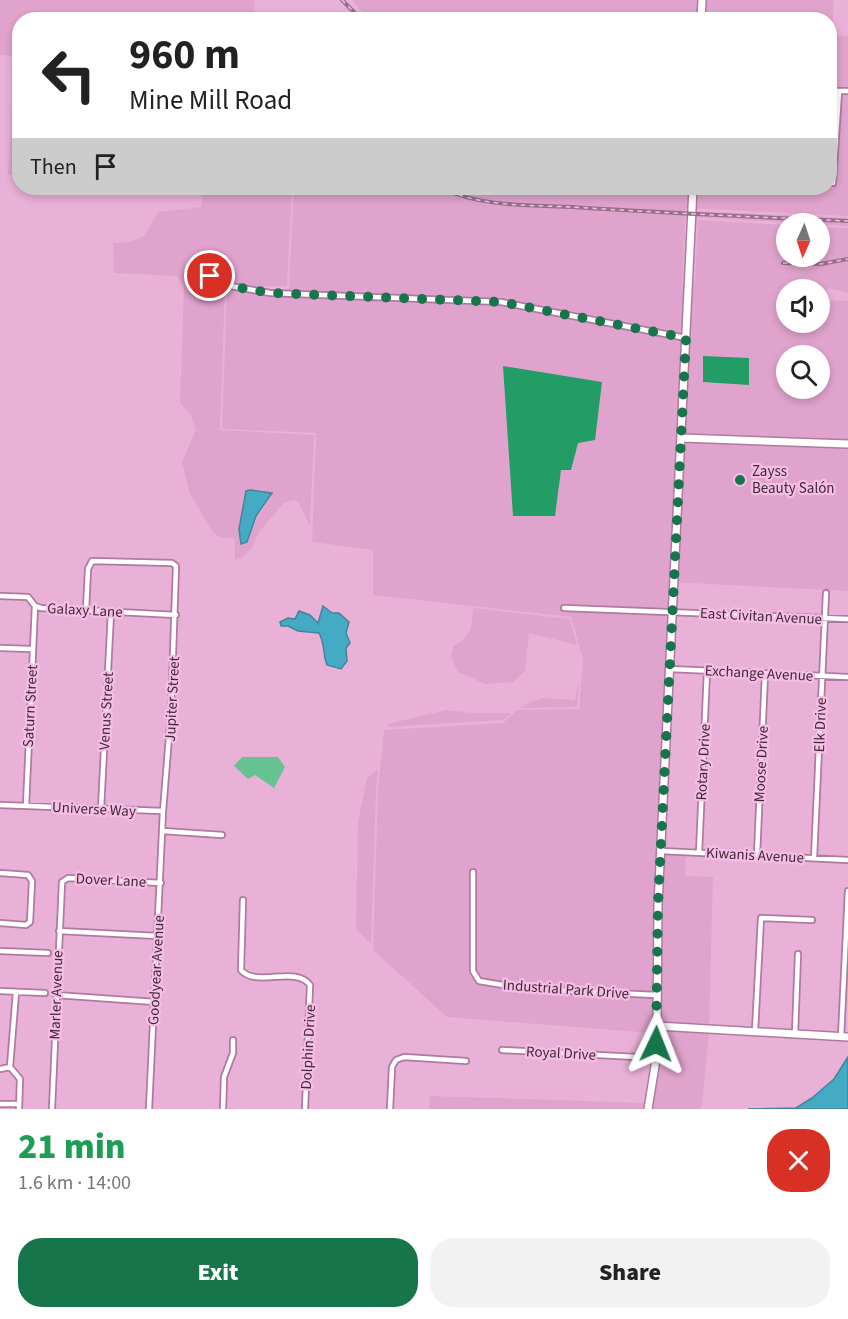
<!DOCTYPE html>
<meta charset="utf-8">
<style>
:root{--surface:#fff;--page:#f2f2f2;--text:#222;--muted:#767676;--accent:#17754b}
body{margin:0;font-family:"Source Sans 3",sans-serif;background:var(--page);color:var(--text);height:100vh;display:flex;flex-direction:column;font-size:22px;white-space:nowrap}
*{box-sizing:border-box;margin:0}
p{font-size:20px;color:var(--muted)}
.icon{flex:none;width:33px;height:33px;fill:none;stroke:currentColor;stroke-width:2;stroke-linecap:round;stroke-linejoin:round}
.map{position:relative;height:1109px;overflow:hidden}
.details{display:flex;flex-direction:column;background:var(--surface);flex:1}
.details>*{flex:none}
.top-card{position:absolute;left:12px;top:12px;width:825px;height:183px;border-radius:24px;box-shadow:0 3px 9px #0003;background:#fff;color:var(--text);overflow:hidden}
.needle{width:39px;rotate:183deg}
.fabs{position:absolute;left:776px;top:213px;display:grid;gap:12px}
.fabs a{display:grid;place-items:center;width:54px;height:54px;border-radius:50%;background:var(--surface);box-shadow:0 3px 9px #0003;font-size:30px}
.pin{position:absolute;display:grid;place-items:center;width:51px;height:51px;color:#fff;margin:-26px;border:3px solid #fff;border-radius:50%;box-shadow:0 2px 6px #0007}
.me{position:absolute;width:66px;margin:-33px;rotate:2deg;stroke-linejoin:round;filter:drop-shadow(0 0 4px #0008)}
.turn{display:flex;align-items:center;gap:21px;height:126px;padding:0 18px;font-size:27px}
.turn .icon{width:78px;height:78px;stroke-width:2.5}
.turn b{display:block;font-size:42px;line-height:51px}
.then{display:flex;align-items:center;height:57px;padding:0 18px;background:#0003;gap:12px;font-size:22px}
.round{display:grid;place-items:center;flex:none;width:63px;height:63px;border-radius:24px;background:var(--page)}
.head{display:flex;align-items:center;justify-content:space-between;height:102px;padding:0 18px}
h1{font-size:36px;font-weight:800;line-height:45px;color:#1e9e55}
.cta{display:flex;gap:12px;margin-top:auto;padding:12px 18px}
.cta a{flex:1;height:69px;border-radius:24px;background:var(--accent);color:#fff;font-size:24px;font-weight:800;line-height:69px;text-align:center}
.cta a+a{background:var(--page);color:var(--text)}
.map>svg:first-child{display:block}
</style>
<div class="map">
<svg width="848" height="1109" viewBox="0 0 848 1109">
<rect width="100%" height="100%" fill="#eab1d8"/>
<path fill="#e0a3cd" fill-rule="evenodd" d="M0 0H254V19L20 20 19 127H11L13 56 0 55Z
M352 0H834L832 35 848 36V216L686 208 682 283 695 282 698 220 786 225V256H819V227L848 228V293L827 288 826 300 848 301V591L670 582 652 1033 447 1017 373 950 378 790 384 730 503 723 517 710 579 709 583 659 571 617 373 595V550L312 542 316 433 222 429 227 289H289L294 188H830V20H369ZM786 290H819V322H786ZM786 356H819V388H786Z
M11 129H19V175H8Z
M203 188H292L287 286H248L220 282 210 272 207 277 218 286 225 288 220 430 314 435 310 526 299 503 294 500 284 503 259 532 251 549 242 558 235 560V539L219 537 213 532 190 494 182 462 196 430 190 413 180 403 184 286 177 276 114 273 113 243 130 242 144 236 158 212 201 207ZM246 491 271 497 252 525 244 505Z
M694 211 848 218V226L697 217 691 280Z
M473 608 570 619 577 645 529 633 525 671 513 682 485 684 458 672 451 657 453 646 461 642 471 629Z
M580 676 577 707 519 708 541 698 575 700Z
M446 710 473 713H511L503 720 388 727V724Z
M378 769 376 790 371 944 356 929 358 822 367 778Z
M664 854 686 855 685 876 713 877 709 1026 660 1024Z
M659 1029 709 1032 702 1105 699 1109H650L656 1079Z
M430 1096 645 1103 647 1102 645 1109H429Z"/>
<path fill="#66c391" d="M242 757H278L285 767 274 788 255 775 248 779 234 766Z"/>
<path fill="#229d66" d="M703 356 749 358V385L703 382Z
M503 366 602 382 595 440 578 443 571 470H561L555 516H513Z"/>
<path fill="#45aac4" stroke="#44849a" stroke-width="1.5" d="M250 490 272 493 256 516 247 542 241 544 239 529 246 491Z
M323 606 332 613H339L349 622 346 633 350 643 346 648 347 661 341 669 327 665C322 652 326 647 319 633L298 631 288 626H281L280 622 288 618 295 619 299 611 310 615 318 623Z
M848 1057V1109H748L796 1108 812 1098 834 1079Z"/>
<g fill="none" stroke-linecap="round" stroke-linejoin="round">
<defs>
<path id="street" d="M830 91H848
M833 183 839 91
M210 276 219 284 270 293 501 302 686 338
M0 596 28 597 35 606 41 608 176 615
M564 608 848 619
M86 610 88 569 92 561 172 563 176 566 171 712 163 811 149 1109
M0 648 32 649
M670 669 848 677
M0 805 163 811
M26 806 35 606
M101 809 111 612
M163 831 222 835
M661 851 848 860
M699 853 707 671
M757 855 765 674
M814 858 826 593
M473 872V971L479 981 527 989 656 995
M0 873 28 875 32 881 30 922 26 925 0 923
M243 900 241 970C256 988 296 965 310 985L305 1109
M59 931 158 936
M0 951 48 953
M0 991 45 993
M56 995 155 1002
M755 1031 761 918 812 920
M795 1034 798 954
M841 1037 848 891
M502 1050 655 1058
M10 1067 16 992
M10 1067 20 1079 19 1109
M0 1069 10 1067
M0 1104H19
M52 1109 62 882 68 878 161 883
M223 1109 224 1077 233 1053V1040
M390 1109 392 1067 396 1060 404 1057 466 1061"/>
<path id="secondary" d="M701 20 702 0
M682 438 848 444
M657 1026 848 1037
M648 1109 655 1066 657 1026 658 905 693 188"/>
</defs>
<use href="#street" stroke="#af7a9f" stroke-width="8"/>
<use href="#secondary" stroke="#af7a9f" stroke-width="10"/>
<use href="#street" stroke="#fff" stroke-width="4.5"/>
<use href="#secondary" stroke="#fff" stroke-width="7"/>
<defs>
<path id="rail" d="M342 0 362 20
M442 188C480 207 530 205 572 207 664 213 756 217 848 221
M783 263 821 264 848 259"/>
</defs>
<use href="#rail" stroke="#98708b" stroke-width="4"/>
<use href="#rail" stroke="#f7bee5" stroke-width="1.5" stroke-dasharray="4.5" stroke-linecap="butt"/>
</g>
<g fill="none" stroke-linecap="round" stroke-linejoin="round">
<path stroke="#17754b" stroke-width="10" stroke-dasharray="0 18" d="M210 276 219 284 270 293 501 302 686 338 658 904 656 1044"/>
</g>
<circle fill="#17754b" stroke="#f7bee5" stroke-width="2" cx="740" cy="480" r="6"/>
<g text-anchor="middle" stroke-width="4.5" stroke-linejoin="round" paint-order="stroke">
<g font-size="15" fill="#402a39" stroke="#f7bee5" text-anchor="start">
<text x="752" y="476">Zayss<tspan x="752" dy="17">Beauty Salón</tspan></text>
</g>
<g font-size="15" fill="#402a39" stroke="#f7bee5">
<text transform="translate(85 610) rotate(3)" y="5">Galaxy Lane</text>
<text transform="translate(761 616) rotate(3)" y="5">East Civitan Avenue</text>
<text transform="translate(759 673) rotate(3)" y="5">Exchange Avenue</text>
<text transform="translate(172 699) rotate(-87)" y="5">Jupiter Street</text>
<text transform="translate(30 706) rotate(-87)" y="5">Saturn Street</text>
<text transform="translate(106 711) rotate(-87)" y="5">Venus Street</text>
<text transform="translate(820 725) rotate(-88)" y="5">Elk Drive</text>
<text transform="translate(703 762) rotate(-87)" y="5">Rotary Drive</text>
<text transform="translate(761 764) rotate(-87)" y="5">Moose Drive</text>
<text transform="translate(94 809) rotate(3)" y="5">Universe Way</text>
<text transform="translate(755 855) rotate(3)" y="5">Kiwanis Avenue</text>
<text transform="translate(111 880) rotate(3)" y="5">Dover Lane</text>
<text transform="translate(156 970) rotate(-87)" y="5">Goodyear Avenue</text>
<text transform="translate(566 989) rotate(4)" y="5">Industrial Park Drive</text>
<text transform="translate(56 995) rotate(-88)" y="5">Marler Avenue</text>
<text transform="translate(308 1047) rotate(-87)" y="5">Dolphin Drive</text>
<text transform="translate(561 1053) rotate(3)" y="5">Royal Drive</text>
</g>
</g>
</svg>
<div class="fabs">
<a><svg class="needle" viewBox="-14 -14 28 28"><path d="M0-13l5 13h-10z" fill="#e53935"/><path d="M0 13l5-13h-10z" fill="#767676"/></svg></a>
<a><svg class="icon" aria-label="sound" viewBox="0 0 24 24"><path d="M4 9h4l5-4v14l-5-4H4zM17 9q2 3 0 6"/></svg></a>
<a><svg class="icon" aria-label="search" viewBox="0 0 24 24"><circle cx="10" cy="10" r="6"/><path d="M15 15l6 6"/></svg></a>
</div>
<div class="pin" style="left:210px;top:276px;background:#d93025"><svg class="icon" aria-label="arrive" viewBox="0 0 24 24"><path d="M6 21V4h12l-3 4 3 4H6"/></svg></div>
<svg class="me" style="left:656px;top:1044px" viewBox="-20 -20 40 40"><path d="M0-17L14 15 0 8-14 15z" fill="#17754b" stroke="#fff" stroke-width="4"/></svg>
<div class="top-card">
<div class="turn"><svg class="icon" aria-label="left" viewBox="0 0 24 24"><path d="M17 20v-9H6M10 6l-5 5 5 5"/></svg><div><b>960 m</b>Mine Mill Road</div></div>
<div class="then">Then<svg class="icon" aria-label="arrive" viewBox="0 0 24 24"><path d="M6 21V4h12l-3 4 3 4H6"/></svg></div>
</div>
</div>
<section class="details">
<div class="head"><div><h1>21 min</h1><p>1.6 km · 14:00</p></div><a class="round" style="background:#d93025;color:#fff"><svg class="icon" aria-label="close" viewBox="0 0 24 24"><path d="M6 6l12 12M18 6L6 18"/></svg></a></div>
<div class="cta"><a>Exit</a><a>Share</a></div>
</section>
